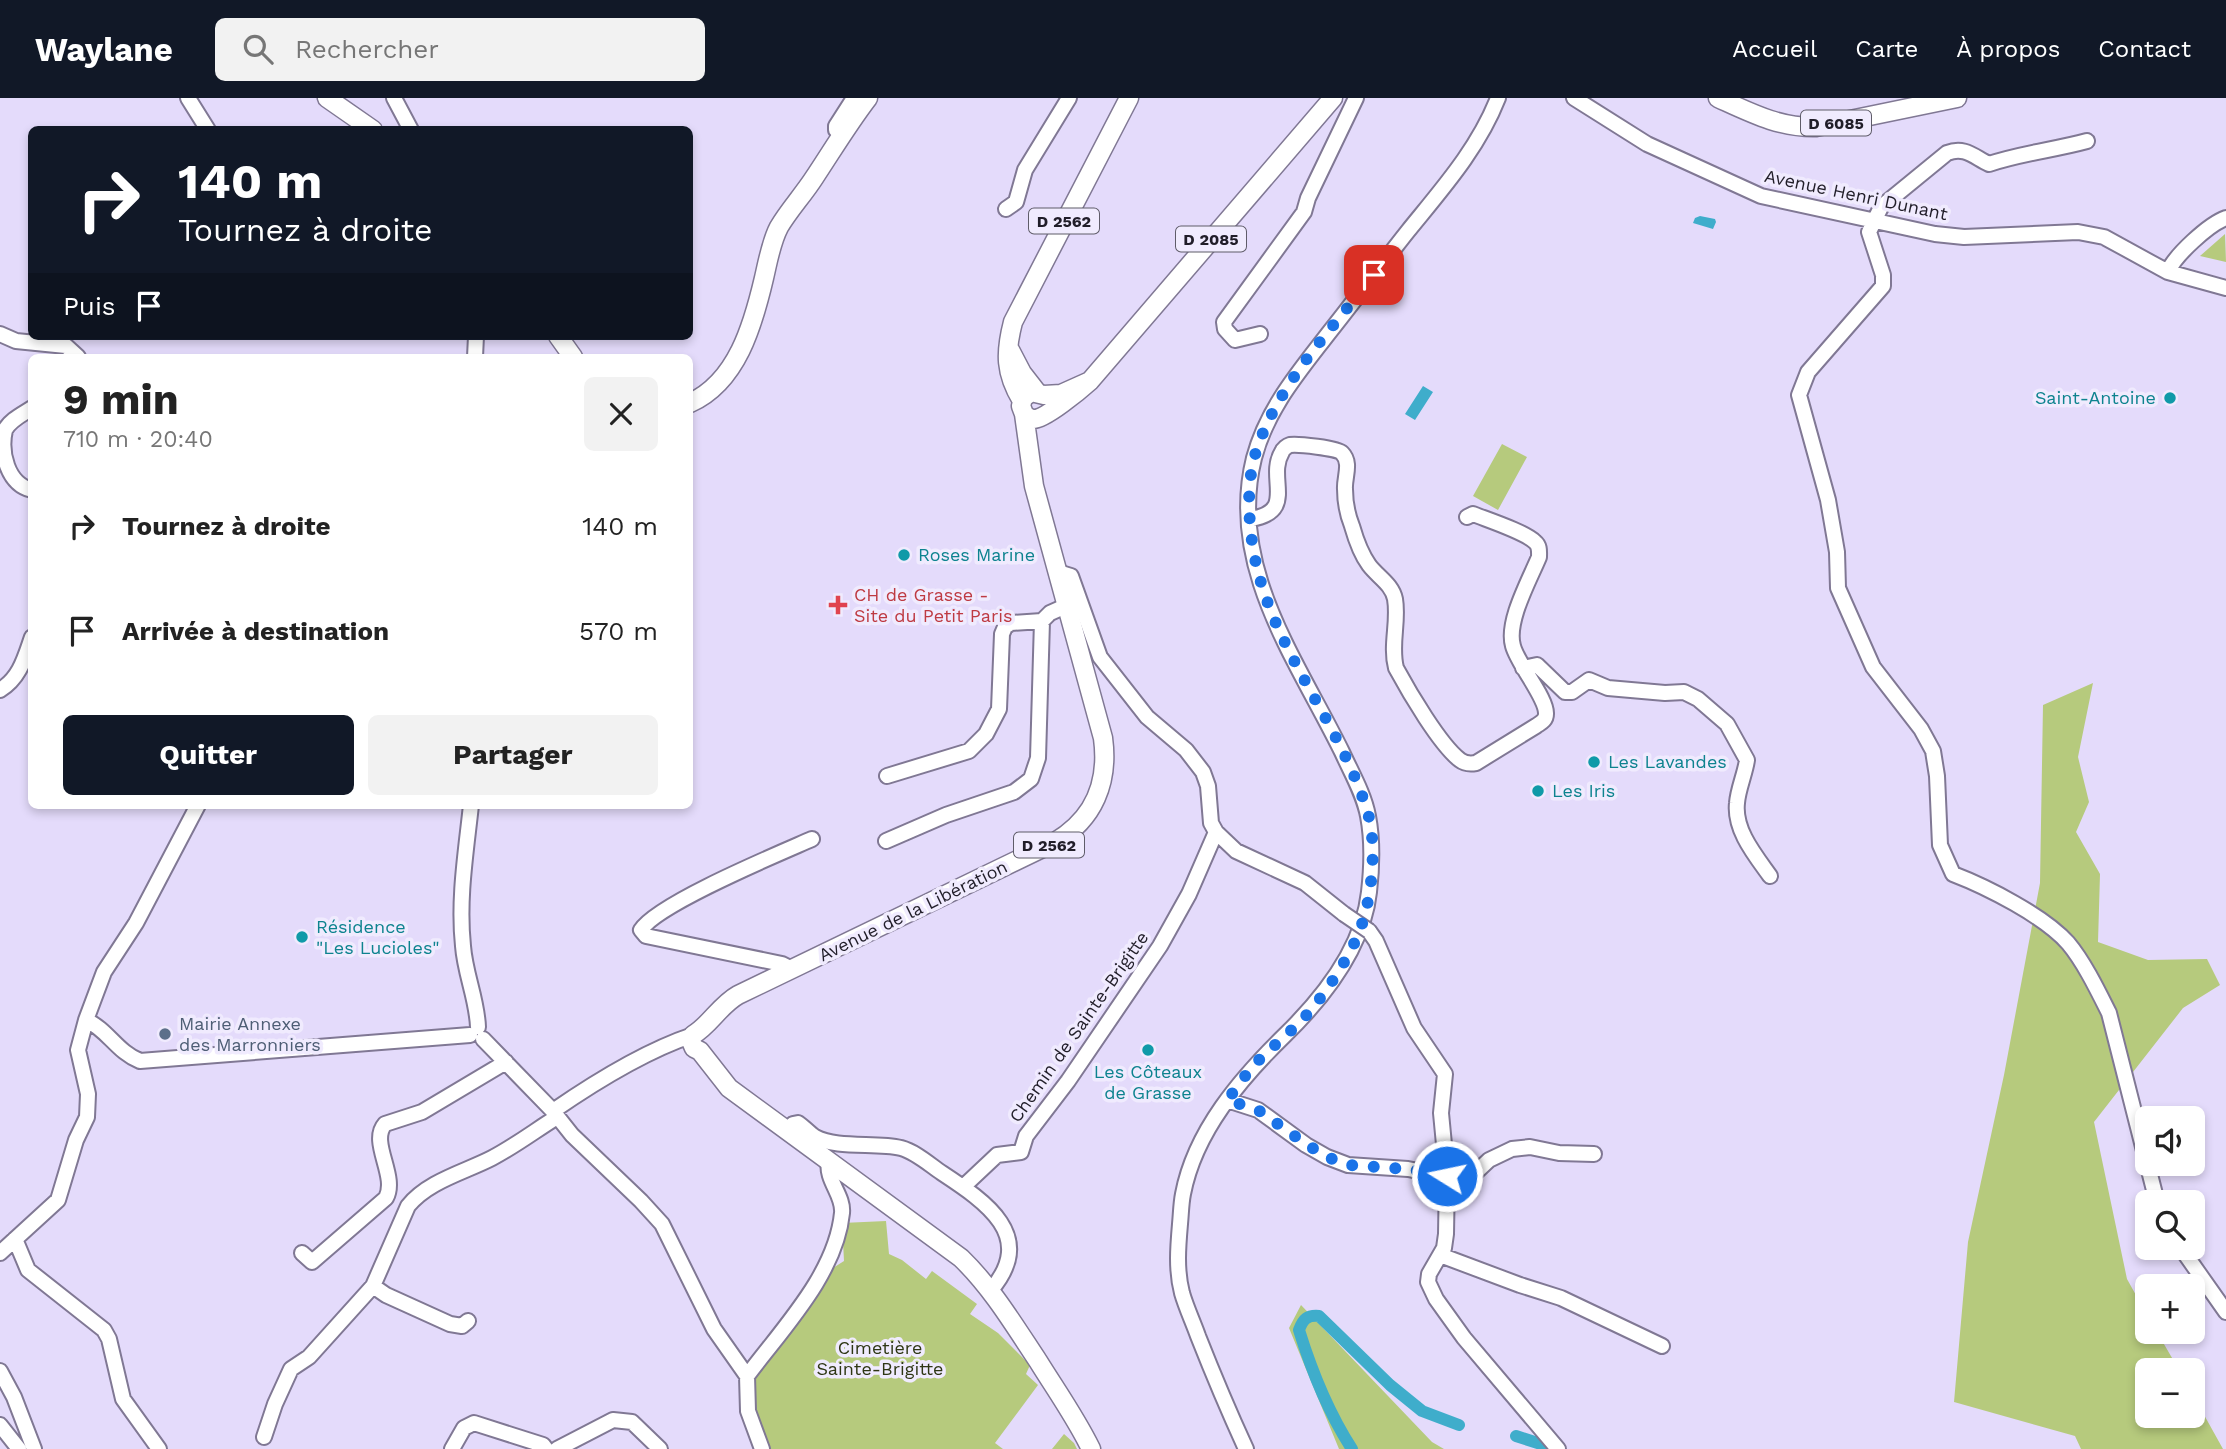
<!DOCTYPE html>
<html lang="fr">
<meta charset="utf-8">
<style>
:root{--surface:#fff;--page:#f2f2f2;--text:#222;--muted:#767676;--accent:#111827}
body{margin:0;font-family:"Work Sans",sans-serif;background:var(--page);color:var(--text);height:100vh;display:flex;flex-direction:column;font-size:26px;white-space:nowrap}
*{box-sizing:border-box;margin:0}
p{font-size:23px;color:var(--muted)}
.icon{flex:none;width:38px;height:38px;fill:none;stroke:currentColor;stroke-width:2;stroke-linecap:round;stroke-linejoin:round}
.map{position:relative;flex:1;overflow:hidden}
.drawer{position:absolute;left:28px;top:256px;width:665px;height:455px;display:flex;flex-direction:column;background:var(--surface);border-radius:10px;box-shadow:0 4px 10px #0003}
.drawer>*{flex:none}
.banner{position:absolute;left:28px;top:28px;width:665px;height:214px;border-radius:10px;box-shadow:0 4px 10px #0003;background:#111827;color:#fff;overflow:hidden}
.controls{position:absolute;left:2135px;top:1008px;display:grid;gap:14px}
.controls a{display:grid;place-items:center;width:70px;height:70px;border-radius:10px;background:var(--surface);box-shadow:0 4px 10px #0003;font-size:35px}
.pin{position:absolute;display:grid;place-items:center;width:60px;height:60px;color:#fff;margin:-30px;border-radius:14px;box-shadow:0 4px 10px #0006}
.me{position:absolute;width:77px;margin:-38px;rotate:280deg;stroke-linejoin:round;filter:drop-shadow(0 0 5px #0008)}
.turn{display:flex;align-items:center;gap:24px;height:147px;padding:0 35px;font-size:32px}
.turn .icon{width:91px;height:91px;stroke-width:2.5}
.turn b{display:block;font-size:49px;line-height:60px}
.then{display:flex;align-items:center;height:66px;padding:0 35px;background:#0003;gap:14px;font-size:26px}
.round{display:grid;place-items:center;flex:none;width:74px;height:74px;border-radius:10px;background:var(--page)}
.head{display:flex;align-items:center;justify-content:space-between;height:119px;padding:0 35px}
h1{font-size:42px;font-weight:700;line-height:52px}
.primary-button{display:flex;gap:14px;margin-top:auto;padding:14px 35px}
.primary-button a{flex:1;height:80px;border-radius:10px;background:var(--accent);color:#fff;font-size:28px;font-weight:700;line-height:80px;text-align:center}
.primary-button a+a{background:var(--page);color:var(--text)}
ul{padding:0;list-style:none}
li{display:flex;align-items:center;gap:21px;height:105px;padding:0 35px}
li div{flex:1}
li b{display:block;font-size:26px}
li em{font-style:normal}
header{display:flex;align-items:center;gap:42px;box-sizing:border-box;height:98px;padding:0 35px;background:var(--accent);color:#fff}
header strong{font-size:33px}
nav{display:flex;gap:38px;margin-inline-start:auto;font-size:24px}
.search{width:490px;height:63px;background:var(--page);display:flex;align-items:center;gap:18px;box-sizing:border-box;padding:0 24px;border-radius:10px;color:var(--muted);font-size:26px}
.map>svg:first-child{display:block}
</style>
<header>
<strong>Waylane</strong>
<div class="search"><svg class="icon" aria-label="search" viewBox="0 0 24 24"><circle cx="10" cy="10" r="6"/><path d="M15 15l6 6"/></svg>Rechercher</div>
<nav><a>Accueil</a><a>Carte</a><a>À propos</a><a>Contact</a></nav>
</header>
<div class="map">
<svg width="2226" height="1351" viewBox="0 0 2226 1351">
<rect width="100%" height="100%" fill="#e4dbfb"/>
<path fill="#b6ca7d" d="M2225 136 2226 164 2200 158Z
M1502 346 1527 359 1498 412 1473 398Z
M2093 585 2078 659 2089 704 2076 734 2100 776 2098 844 2148 862 2207 861 2220 887 2183 910 2094 1024 2127 1181 2147 1217V1234H2157L2179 1272H2147V1318H2193V1297L2223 1351H2081L2075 1338 1954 1304 1968 1144 2004 977 2040 785 2043 607Z
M886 1123 889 1156 902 1162 926 1181 932 1173 977 1206 970 1216 998 1235 1030 1267 1026 1276 1038 1287 995 1345 1003 1351H766L751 1300 756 1278 833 1170 844 1163 842 1125Z
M1301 1207 1432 1344 1444 1351H1339L1289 1230Z
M1064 1336 1074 1345 1077 1351H1052Z"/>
<path fill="#3fadcb" d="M1700 118 1715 121 1716 124 1713 131 1693 125 1695 120Z
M1423 288 1433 294 1415 322 1405 316Z"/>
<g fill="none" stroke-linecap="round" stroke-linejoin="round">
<path stroke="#3fadcb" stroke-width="12" d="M1516 1338 1547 1348
M1352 1351C1328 1314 1312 1274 1299 1232 1303 1221 1307 1217 1319 1218L1390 1287 1422 1313 1459 1327"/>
<defs>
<path id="minor" d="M188 0 208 32
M394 0 411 32
M1574 0 1647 46 1761 98 1935 136 1964 139 2078 134 2104 139 2168 174 2226 190
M841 36 836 32V28L854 0
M2087 43C2054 52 2022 55 1989 66 1974 59 1965 48 1947 55L1881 109 1869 134 1883 177V188L1808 274 1799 297 1828 402 1837 454 1838 490 1873 569 1921 631 1933 653 1937 678 1940 747 1953 776C1987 789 2044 818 2068 845 2084 864 2098 893 2109 915L2157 1104
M1006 111 1016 104 1025 72 1069 0
M2168 174C2174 158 2209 126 2226 120
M0 236 16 243 66 248 78 259
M1260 236 1235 242 1225 231 1224 224 1304 114 1308 100 1356 0
M475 259 476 238
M32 310C23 316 10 322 5 332 0 354 7 386 32 392
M1250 421C1298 414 1266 380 1282 354 1283 351 1287 348 1290 347 1298 346 1337 350 1342 355 1352 365 1344 380 1345 391 1345 403 1348 418 1352 428 1356 442 1361 456 1369 467 1378 479 1392 486 1395 501 1399 524 1390 547 1396 570 1409 594 1440 647 1460 662 1465 666 1470 666 1476 665L1536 628C1540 625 1546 623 1546 616 1547 600 1518 567 1513 548 1506 524 1529 483 1539 459 1539 454 1540 448 1535 444 1525 434 1488 422 1473 416L1467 419
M1523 570 1537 567 1565 594H1572L1589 582 1608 590 1665 595 1684 594 1698 601 1727 626 1747 662C1745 676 1738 691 1737 705 1734 732 1755 757 1770 778
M0 592C20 580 25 559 32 539
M887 678 969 653 986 636 999 611 1002 536 1005 529 1011 525 1042 523
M471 707C466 754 458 801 463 848 465 876 477 901 478 929
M1216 734 1236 753 1305 785 1344 816
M886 743 946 717 1014 694 1031 681 1038 660 1042 523 1050 515 1068 507
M1369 833 1376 843 1414 930 1445 976 1441 1015 1447 1078 1446 1136 1444 1150 1429 1176 1428 1184 1436 1201 1464 1240 1558 1351
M792 871 782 866 646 838 641 832C657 806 778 756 812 741
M86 922C108 932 117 954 140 963L470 937
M483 941 553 1013 572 1037 641 1103 662 1126 714 1231 747 1278
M1227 1002 1258 1012 1306 1047 1327 1059 1348 1067 1408 1071 1459 1081 1472 1078 1489 1062 1512 1051 1530 1049 1559 1055 1594 1056
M553 1013C595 984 645 953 693 937
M787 1033 793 1026 798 1025C804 1029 809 1035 815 1039 837 1051 876 1044 901 1050 916 1054 930 1067 942 1075 986 1104 1037 1138 991 1192
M963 1089 997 1057 1021 1054 1026 1038 1068 983 1160 848 1189 796 1216 734 1211 725 1208 688 1203 674 1186 652 1147 619 1100 559 1071 478 1058 474
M15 1141 28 1172 104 1232 109 1241 123 1301 159 1351
M2181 1150 2226 1214
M0 1155 58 1102 76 1042 87 1019 88 996 78 952 86 922 104 874 136 825 198 707
M302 1155 312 1164 386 1100C398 1078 369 1044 385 1026L422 1014 506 964
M1440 1157 1520 1187 1561 1200 1662 1248
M373 1188 386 1197 450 1226 462 1228 468 1223
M0 1273 14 1299 34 1351
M747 1278C782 1231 836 1176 842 1115 844 1097 825 1082 829 1063
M747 1278 748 1313 762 1351
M0 1327 19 1351
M264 1339 275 1306 291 1271 309 1259 373 1188 408 1108C428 1083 465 1074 492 1060 515 1048 536 1032 557 1019
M452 1351 464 1330 474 1325 543 1347 546 1351
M557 1351 613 1322 632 1324 660 1351
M1246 1351C1229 1314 1213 1276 1198 1238 1193 1224 1186 1209 1182 1195 1176 1172 1178 1149 1180 1126 1181 1116 1181 1106 1183 1096 1195 1033 1241 980 1285 937 1324 899 1363 850 1369 794 1372 768 1373 744 1368 718 1364 696 1351 674 1342 654 1297 562 1227 469 1254 360 1267 311 1298 275 1328 236 1355 202 1381 167 1408 133 1442 91 1478 51 1498 0"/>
<path id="major" d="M327 0 373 32
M1718 0C1751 15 1780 30 1816 29L1957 0
M558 238 573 259
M1010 252 1022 275 1036 293
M1090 283 1061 296 1044 297 1031 294 1023 300 1021 308 1024 316 1034 388 1103 640C1109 684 1094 721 1055 744L738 897C720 907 710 927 693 937L691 943 694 950 700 953 729 990 961 1160C992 1190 1014 1227 1038 1263 1056 1292 1076 1320 1091 1351
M1022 303C1005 275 1005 255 1013 224L1129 0
M690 305C737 284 753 227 764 180 768 163 771 144 779 129 789 112 803 97 814 80 832 53 848 26 868 0
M1024 316C1028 319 1029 321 1034 321 1045 321 1080 292 1090 283L1333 0"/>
</defs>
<use href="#minor" stroke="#807894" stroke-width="18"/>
<use href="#major" stroke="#807894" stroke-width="21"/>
<use href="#minor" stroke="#fff" stroke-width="14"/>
<use href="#major" stroke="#fff" stroke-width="18"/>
<defs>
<path id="minor-bridge" d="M1344 816 1369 833"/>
</defs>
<use href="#minor-bridge" stroke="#807894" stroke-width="18" stroke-linecap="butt"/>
<use href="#minor-bridge" stroke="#fff" stroke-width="14"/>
</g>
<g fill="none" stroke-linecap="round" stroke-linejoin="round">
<path stroke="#1a73e8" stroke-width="12" stroke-dasharray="0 21.6" d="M1374 177C1331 232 1276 288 1255 357 1248 382 1248 409 1251 435 1262 541 1336 614 1367 712 1378 747 1372 803 1358 837 1346 864 1329 890 1310 913 1293 933 1271 949 1253 968 1244 979 1236 991 1227 1002L1258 1012 1306 1046 1327 1059 1348 1067 1408 1071 1447 1078"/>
</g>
<g fill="#0f9aa8" stroke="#f0ebfe" stroke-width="2.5">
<circle cx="2170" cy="300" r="7"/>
<circle cx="904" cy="457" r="7"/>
<circle cx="1594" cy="664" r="7"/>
<circle cx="1538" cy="693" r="7"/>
<circle cx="302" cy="839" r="7"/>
<circle cx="1148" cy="952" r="7"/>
</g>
<path fill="#e0444e" stroke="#f0ebfe" stroke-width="2.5" d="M834.5 496.5h7v7h7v7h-7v7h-7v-7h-7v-7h7z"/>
<circle fill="#5c6f8a" stroke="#f0ebfe" stroke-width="2.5" cx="165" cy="936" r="7"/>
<g text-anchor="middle" stroke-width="7" stroke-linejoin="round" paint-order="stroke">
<g fill="#f0ebfe" stroke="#5f5c69" stroke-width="2">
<rect x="1801" y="12.5" width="70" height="25" rx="5"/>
<rect x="1029" y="110.5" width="70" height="25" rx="5"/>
<rect x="1176" y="128.5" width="70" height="25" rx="5"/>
<rect x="1014" y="734.5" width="70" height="25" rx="5"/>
</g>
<g font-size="16" font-weight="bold" fill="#211e29">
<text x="1836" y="31">D 6085</text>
<text x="1064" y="129">D 2562</text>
<text x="1211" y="147">D 2085</text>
<text x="1049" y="753">D 2562</text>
</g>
<g font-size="18" fill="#211e29" stroke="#f0ebfe">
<text transform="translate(1856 97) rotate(12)" y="6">Avenue Henri Dunant</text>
<text transform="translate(913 813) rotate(-26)" y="6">Avenue de la Libération</text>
<text transform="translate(1079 929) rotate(-55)" y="6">Chemin de Sainte-Brigitte</text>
</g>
<g font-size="18" fill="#0d838f" stroke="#f0ebfe" text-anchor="start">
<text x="2156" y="306" text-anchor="end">Saint-Antoine</text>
<text x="918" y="463">Roses Marine</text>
<text x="1608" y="670">Les Lavandes</text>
<text x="1552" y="699">Les Iris</text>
<text x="316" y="835">Résidence<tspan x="316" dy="21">"Les Lucioles"</tspan></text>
<text x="1148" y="980" text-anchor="middle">Les Côteaux<tspan x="1148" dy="21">de Grasse</tspan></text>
</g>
<g font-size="18" fill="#be3a42" stroke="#f0ebfe" text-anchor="start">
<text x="854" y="503">CH de Grasse -<tspan x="854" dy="21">Site du Petit Paris</tspan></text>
</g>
<g font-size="18" fill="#4e5e75" stroke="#f0ebfe" text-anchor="start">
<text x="179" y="932">Mairie Annexe<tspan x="179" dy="21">des Marronniers</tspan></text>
</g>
<g font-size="18" fill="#2e3614" stroke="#f0ebfe">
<text x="880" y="1256">Cimetière<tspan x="880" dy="21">Sainte-Brigitte</tspan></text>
</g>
</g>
</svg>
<div class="controls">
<a><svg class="icon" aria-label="sound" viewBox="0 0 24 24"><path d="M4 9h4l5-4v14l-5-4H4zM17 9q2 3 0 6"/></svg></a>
<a><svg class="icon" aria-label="search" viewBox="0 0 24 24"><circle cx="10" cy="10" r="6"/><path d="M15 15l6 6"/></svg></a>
<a>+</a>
<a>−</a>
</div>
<div class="pin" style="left:1374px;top:177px;background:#d93025"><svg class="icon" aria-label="arrive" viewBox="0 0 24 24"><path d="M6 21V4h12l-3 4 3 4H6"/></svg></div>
<svg class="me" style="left:1447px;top:1078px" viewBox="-20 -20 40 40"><circle r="17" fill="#1a73e8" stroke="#fff" stroke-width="3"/><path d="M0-11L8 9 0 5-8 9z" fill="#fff"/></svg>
<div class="banner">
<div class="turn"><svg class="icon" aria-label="right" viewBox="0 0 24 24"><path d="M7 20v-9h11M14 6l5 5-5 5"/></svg><div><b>140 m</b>Tournez à droite</div></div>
<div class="then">Puis<svg class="icon" aria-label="arrive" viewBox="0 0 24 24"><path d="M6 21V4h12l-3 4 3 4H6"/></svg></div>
</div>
<section class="drawer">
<div class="head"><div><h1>9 min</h1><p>710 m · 20:40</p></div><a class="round"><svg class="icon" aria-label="close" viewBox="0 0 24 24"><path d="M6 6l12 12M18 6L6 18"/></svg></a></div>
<ul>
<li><svg class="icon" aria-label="right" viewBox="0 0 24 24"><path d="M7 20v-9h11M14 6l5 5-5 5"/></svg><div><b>Tournez à droite</b></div><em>140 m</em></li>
<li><svg class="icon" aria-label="arrive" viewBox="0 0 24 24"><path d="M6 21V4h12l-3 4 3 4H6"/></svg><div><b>Arrivée à destination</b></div><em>570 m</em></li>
</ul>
<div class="primary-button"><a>Quitter</a><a>Partager</a></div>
</section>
</div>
